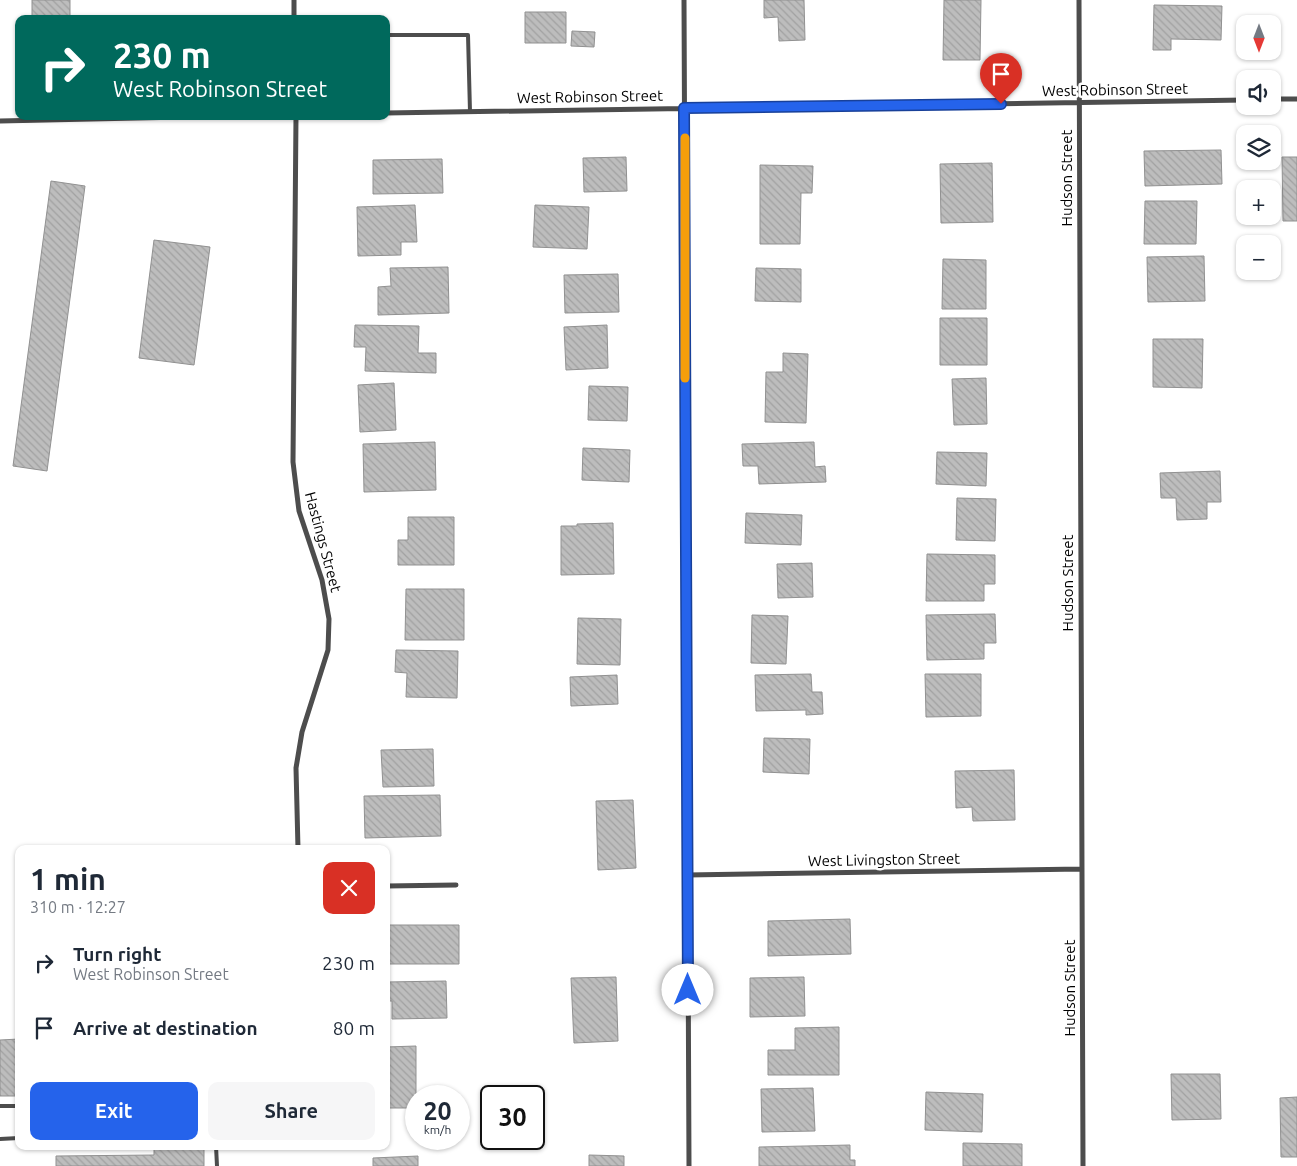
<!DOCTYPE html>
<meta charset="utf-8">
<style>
:root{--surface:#fff;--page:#f6f6f7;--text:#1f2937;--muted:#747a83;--accent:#2563eb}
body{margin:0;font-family:Ubuntu,sans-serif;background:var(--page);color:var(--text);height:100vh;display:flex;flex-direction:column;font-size:19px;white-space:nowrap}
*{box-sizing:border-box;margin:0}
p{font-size:16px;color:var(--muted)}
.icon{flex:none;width:28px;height:28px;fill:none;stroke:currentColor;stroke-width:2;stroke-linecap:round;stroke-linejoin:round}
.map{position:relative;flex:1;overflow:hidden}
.details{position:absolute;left:15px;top:845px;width:375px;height:305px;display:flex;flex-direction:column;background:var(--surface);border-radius:10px;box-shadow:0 1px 4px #0004}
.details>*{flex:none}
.banner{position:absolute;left:15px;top:15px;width:375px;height:105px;border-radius:10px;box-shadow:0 1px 4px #0004;background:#00695c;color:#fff;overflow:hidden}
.needle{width:32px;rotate:180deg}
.tools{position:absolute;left:1236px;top:15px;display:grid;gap:10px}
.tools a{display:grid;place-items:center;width:45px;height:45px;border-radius:10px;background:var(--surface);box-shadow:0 1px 4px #0004;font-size:25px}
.speed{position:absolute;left:405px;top:1085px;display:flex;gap:10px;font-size:25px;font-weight:700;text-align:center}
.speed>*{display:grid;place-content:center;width:65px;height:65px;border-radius:50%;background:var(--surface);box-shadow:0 1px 4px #0004;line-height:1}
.speed small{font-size:12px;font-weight:400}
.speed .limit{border:2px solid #111;border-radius:8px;background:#fff;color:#111}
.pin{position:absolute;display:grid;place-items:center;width:42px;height:42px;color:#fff;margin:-51px -21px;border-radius:50% 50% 50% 0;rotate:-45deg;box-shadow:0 0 5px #0007}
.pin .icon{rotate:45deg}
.me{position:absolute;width:55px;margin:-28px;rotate:0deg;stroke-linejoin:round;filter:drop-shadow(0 0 4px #0008)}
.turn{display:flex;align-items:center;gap:18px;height:105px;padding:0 15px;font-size:22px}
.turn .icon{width:65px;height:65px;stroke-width:2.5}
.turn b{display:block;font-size:35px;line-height:42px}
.round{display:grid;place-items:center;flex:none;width:52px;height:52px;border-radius:10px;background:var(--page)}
.headline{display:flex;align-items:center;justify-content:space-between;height:85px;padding:0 15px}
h1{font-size:30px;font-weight:600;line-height:38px}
.button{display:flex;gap:10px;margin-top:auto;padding:10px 15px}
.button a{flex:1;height:58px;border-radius:10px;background:var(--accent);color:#fff;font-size:20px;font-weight:600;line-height:58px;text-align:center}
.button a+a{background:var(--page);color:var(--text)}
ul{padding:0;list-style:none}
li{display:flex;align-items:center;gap:15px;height:65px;padding:0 15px}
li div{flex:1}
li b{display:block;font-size:19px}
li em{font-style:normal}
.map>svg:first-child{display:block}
</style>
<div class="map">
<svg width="1297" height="1166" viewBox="0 0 1297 1166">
<defs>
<pattern id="building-back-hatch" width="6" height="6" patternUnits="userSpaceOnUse" patternTransform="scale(1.25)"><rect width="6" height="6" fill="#bdbdbd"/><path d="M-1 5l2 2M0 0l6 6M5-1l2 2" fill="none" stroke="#a1a1a1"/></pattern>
</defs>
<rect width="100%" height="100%" fill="#fff"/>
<path fill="url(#building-back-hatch)" stroke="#919191" d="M32 0H70V19H32Z
M764 0H804L805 40 779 41 778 17 764 18Z
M944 0H981L980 60H943Z
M1154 5 1222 6 1221 40 1171 39V50H1153Z
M525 12H566V43H525Z
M572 31 595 32 594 47 571 46Z
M1221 150 1222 184 1145 186 1144 151Z
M626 157 627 191 584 192 583 158Z
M1282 157H1297V221H1283Z
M442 159 443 193 373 194V160Z
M992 163 993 222 941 223 940 164Z
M760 165 813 166 812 193H801L800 244H760Z
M51 181 85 186 47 471 13 466Z
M1145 201H1197L1196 244H1144Z
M415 205 417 242H401V255L358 256 357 207Z
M535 205 589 207 587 249 533 247Z
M154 240 210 247 194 365 139 358Z
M1204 256 1205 301 1148 302 1147 257Z
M943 259 986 260V309H942Z
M448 267 449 313 378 315V287L391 286 390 268Z
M756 268 801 269V302L755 301Z
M618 274 619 312 565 313 564 275Z
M940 318H987V365H940Z
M355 325 419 326 418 353H436V373L365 371 366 347H354Z
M607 325 608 368 566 370 564 327Z
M1153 339H1203L1202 388 1153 387Z
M783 353 808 354 806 423 765 422 766 372H783Z
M986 378 987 424 954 425 952 379Z
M394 383 396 430 360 432 358 385Z
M589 386 628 387 627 421 588 420Z
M435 442 436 490 364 492 363 444Z
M814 442 815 467 825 466 826 482 759 484 758 466H743L742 444Z
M583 448 630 450 629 482 582 480Z
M937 452 987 453 986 486 936 484Z
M1220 471 1221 502H1207V519L1177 520 1176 498H1161L1160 473Z
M957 498 996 499 995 541 956 540Z
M746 513 802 515 801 545 745 543Z
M408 517H454V565H398V540H408Z
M613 523 614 574 561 575V526H577V524Z
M927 554 995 555V584H984V601H926Z
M812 563 813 597 778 598 777 564Z
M406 589H464V640H405Z
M995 614 996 643H984V659L927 660 926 615Z
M752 615 788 616 786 664 751 663Z
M578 618 621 619 620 665 577 664Z
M396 650 458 651 457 698 406 697 407 673 395 672Z
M811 674 812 692H822L823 714 806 715V710L756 711 755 675Z
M925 674H981V716L926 717Z
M617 675 618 704 571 706 570 677Z
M764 738 810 739 809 774 763 772Z
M433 749 434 786 383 787 381 750Z
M1014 770 1015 820 973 821 972 807 956 808 955 771Z
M440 795 441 836 365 838 364 796Z
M633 800 636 868 598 870 596 801Z
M850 919 851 954 768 956V921Z
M386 925H459V964H386Z
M616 977 618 1041 574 1043 571 978Z
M804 977 805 1016 750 1017V978Z
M446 981 447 1018 392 1019V1001H386V982Z
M839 1027V1075H768V1050H795V1028Z
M19 1039V1096H0V1040Z
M416 1046V1108H386V1047Z
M1171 1074H1220L1221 1119 1172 1120Z
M813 1088 815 1131 762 1132 761 1089Z
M926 1092 983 1094 982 1132 925 1130Z
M1297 1097V1157H1281L1280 1098Z
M963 1143 1022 1144V1166H963Z
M850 1145V1160H855V1166H759V1147Z
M154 1146H204V1166H56V1156L154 1155Z
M589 1155 624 1156V1166H589Z
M418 1156V1166H373V1158Z"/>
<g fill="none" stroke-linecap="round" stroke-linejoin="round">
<path stroke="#4d4d4d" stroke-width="4" d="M386 35H468L470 112
M0 1106H19
M0 1139 19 1138
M216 1146 217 1166"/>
<path stroke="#4d4d4d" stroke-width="5" d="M294 0V19
M684 0 689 1166
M1079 0 1083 1166
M1272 99H1297
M386 113 1245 100
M296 116 293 462 299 511 322 580 329 619 328 650 302 732 296 768 298 849
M0 121 229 116
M687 875 1081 869
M386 886 456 885"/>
</g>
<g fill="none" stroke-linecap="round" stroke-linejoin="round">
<defs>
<path id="route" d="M688 990 684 108 1001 104"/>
</defs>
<use href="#route" stroke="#184099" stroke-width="12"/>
<use href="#route" stroke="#2563eb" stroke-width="9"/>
<path stroke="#f59e0b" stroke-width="9" d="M685 138V378"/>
</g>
<g text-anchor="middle" stroke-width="5" stroke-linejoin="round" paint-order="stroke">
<g font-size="15" fill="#000" stroke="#fff">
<text transform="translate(1115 90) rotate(-1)" y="5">West Robinson Street</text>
<text transform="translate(590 97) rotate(-1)" y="5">West Robinson Street</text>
<text transform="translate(1067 178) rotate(-90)" y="5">Hudson Street</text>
<text transform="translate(323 542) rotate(75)" y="5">Hastings Street</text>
<text transform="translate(1068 583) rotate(-90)" y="5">Hudson Street</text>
<text transform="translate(884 860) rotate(-1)" y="5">West Livingston Street</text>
<text transform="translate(1070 988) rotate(-90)" y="5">Hudson Street</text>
</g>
</g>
</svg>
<div class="tools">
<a><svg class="needle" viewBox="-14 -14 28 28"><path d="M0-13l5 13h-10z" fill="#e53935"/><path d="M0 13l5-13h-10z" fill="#747a83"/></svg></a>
<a><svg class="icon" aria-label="sound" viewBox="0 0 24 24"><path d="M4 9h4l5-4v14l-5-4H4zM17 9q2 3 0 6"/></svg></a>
<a><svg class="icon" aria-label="layers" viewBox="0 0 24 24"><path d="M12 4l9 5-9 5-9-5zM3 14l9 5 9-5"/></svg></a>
<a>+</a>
<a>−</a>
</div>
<div class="speed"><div>20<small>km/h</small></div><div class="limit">30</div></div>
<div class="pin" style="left:1001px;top:104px;background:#d93025"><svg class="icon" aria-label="arrive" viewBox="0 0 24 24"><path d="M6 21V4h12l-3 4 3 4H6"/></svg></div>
<svg class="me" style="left:688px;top:990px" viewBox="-20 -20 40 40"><circle r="19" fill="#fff"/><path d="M0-13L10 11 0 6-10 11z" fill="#2563eb"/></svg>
<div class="banner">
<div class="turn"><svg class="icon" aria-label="right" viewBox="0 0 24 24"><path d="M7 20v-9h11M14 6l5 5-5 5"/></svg><div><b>230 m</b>West Robinson Street</div></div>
</div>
<section class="details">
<div class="headline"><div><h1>1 min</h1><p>310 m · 12:27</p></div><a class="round" style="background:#d93025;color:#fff"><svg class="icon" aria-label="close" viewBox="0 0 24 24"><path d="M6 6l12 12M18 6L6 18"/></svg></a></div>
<ul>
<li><svg class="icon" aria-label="right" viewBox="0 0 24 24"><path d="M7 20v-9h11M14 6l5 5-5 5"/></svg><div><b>Turn right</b><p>West Robinson Street</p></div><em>230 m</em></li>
<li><svg class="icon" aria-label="arrive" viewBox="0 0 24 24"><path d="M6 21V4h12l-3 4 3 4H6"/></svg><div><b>Arrive at destination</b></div><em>80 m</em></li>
</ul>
<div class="button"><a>Exit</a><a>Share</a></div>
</section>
</div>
